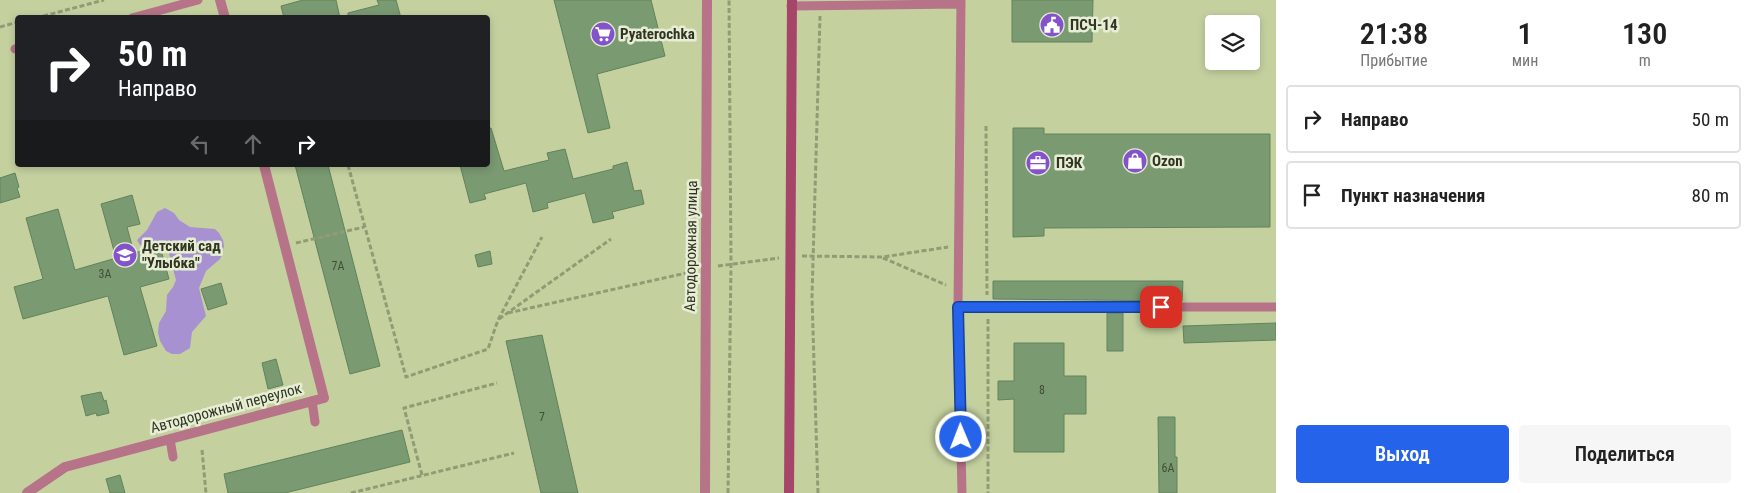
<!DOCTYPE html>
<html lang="ru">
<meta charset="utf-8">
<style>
:root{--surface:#fff;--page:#f6f6f6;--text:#222;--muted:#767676;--line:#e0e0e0;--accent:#2563eb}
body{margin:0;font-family:"Roboto Condensed",sans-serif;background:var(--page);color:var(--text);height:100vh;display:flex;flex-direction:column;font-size:19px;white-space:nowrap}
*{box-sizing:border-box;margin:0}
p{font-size:16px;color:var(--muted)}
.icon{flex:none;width:28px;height:28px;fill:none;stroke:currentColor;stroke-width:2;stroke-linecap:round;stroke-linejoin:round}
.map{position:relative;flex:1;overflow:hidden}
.details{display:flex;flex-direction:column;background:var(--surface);width:475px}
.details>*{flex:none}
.banner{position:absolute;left:15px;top:15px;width:475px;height:152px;border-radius:5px;box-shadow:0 2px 8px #0003;background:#202124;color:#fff;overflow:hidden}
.controls{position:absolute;left:1205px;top:15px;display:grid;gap:10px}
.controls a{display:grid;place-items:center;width:55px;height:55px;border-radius:5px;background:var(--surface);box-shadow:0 2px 8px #0003;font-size:25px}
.pin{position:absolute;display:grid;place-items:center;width:42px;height:42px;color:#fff;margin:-21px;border-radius:10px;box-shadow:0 2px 8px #0006}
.me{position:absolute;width:55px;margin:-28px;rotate:359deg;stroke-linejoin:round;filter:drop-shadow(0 0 4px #0008)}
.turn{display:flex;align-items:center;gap:18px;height:105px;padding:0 20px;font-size:22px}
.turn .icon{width:65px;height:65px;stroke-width:2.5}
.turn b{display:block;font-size:35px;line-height:42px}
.lanes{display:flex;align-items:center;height:48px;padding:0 20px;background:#0003;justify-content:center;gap:25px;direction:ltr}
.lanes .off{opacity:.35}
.eta{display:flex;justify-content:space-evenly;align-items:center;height:85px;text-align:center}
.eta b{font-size:30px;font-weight:600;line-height:35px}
.action{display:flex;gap:10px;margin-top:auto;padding:10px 20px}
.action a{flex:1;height:58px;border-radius:5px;background:var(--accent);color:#fff;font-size:20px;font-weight:600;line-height:58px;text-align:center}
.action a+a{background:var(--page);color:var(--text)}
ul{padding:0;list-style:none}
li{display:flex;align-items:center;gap:15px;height:68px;margin:0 10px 8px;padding:0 10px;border:2px solid var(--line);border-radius:5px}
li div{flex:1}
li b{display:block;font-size:19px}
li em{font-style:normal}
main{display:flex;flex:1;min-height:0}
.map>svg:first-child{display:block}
</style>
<main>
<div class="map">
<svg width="1276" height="493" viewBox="0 0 1276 493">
<rect width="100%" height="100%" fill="#c4d19f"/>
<path fill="#a791d1" d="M165 208 174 213 179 220 190 227 215 229 219 233 223 240 224 246 222 255 220 259 206 271 199 288 206 316 192 332 190 348 180 354H172L166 351 160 341 158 333 159 323 166 311 167 295 173 287 176 280 167 246 163 243 147 246 140 245 137 240 147 230 157 212Z"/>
<path fill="#7a9a72" stroke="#62825b" d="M303 0H336L340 18H284L281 6Z
M377 0H396L401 18H348V13L379 5Z
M554 0H651L665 56 597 74 610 128 588 133Z
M1012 0H1093L1092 42H1012Z
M491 128 504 171 549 160 547 153 565 149 573 179 613 169V166L627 162 634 191 641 190 644 204 612 212 614 218 593 223 585 193 547 203 548 208 533 212 526 183 484 194 486 199 470 203 460 165H488V129Z
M1013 128H1044V134H1270V227L1044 228V236L1013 237Z
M295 165H328L380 366 350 374Z
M15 173 19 187 17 188 20 197 0 203V178Z
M132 195 140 224 127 227 134 253 160 246 169 279 140 287 157 346 124 355 108 296 23 319 14 287 43 279 26 218 58 209 75 270 116 258 101 204Z
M490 251 492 264 478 267 475 255Z
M993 281H1183L1182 301 993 299Z
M221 283 227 304 208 310 201 289Z
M1107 313H1123V351H1107Z
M1276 323V340L1184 343 1183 326Z
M542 335 578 493H541L506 341Z
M1014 343H1064V376H1086V414H1064V452H1014V399L998 400V381H1014Z
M276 359 283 385 268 389 262 363Z
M101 392 104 401 106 400 109 413 97 416 96 413 86 416 81 396Z
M1158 417H1175V457H1177V493H1159Z
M402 430 410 462 285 493H228L224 474Z
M120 475 125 493H110L106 479Z"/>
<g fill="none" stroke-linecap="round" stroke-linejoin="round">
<path stroke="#919b74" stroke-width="3" stroke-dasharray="5 2.5" stroke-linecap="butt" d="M36 18 104 0
M0 27 18 22
M986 126 987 295
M348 165 406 377 488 349 498 320 542 237
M296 243 364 227
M802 256 883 257 948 247
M883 258 946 285
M718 266 779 258
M508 313 695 271
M499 319 611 239
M988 319V493
M202 450 206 493
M422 475 404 408 497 383
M351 493 514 453
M728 493 731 263 729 0
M818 493 812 297 820 16"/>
<path stroke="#b77388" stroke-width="9" d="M961 0 958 307 962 493
M791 6 961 4
M132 18 198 0
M15 49 18 48
M958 307H1276
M312 401 315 422
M170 439 173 457"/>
<path stroke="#b77388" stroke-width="10" d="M220 0 225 18
M27 493 65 467 324 398 264 165
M705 493C705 329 707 164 707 0"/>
<path stroke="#a74469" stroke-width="10" d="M789 493 792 0"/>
</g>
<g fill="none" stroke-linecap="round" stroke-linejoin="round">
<defs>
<path id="route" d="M961 437 958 307H1161"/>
</defs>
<use href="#route" stroke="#184099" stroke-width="12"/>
<use href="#route" stroke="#2563eb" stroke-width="9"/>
</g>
<defs>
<symbol id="civic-disc" viewBox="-11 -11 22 22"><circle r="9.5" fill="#8452ca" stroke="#e7eed5"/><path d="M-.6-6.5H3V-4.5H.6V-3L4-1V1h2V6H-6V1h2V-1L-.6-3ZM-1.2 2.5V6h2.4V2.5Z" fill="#fff"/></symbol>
<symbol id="supermarket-disc" viewBox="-11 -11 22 22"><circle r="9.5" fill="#8452ca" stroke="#e7eed5"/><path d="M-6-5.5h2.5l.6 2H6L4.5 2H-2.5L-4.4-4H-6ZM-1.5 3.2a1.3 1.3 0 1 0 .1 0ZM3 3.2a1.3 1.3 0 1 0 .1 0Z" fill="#fff"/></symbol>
<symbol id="shop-disc" viewBox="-11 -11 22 22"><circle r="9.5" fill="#8452ca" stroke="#e7eed5"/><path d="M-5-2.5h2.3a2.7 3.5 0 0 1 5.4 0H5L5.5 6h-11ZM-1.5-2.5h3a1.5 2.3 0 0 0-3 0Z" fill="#fff"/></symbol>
<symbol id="office-disc" viewBox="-11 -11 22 22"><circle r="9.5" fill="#8452ca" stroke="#e7eed5"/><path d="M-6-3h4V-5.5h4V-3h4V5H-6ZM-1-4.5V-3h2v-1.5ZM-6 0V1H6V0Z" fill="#fff"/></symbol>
<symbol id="school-disc" viewBox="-11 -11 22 22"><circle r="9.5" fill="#8452ca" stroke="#e7eed5"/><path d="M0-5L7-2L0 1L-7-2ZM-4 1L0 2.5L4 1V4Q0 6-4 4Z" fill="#fff"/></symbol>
</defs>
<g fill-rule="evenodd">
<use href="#civic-disc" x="1038" y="11" width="28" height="28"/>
<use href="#supermarket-disc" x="589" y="20" width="28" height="28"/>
<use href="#shop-disc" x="1121" y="147" width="28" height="28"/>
<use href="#office-disc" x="1024" y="149" width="28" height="28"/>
<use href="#school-disc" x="111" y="241" width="28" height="28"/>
</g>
<g text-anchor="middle" stroke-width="5" stroke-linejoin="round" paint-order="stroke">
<g font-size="12" fill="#424e35">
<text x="338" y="270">7А</text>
<text x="105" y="278">3А</text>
<text x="1042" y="394">8</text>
<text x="542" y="421">7</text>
<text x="1168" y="472">6А</text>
</g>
<g font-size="15" font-weight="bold" fill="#303521" stroke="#e7eed5" text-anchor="start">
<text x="1070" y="30">ПСЧ-14</text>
<text x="620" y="39">Pyaterochka</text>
<text x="1152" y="166">Ozon</text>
<text x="1056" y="168">ПЭК</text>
<text x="142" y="251">Детский сад<tspan x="142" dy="17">"Улыбка"</tspan></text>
</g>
<g font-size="15" fill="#303521" stroke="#e7eed5">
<text transform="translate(691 246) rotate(-89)" y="5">Автодорожная улица</text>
<text transform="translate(226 408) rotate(-15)" y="5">Автодорожный переулок</text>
</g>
</g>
</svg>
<div class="controls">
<a><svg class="icon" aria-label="layers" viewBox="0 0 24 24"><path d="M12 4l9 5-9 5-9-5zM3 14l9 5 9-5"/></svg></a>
</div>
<div class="pin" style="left:1161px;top:307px;background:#d93025"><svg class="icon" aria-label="arrive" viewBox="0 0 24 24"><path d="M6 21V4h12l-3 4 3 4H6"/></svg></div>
<svg class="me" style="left:961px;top:437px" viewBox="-20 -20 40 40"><circle r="17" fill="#2563eb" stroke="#fff" stroke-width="3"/><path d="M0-11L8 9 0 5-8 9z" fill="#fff"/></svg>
<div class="banner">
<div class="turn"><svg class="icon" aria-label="right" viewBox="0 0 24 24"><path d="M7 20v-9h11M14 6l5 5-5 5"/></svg><div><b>50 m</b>Направо</div></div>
<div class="lanes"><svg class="icon off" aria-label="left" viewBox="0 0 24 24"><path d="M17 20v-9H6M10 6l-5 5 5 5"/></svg><svg class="icon off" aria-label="ahead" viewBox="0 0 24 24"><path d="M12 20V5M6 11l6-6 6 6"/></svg><svg class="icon" aria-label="right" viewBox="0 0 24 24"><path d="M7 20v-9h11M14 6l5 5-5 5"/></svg></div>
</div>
</div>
<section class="details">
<div class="eta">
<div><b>21:38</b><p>Прибытие</p></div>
<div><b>1</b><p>мин</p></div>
<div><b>130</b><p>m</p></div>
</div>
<ul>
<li><svg class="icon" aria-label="right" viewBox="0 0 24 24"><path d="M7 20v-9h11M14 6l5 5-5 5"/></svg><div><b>Направо</b></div><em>50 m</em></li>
<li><svg class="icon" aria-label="arrive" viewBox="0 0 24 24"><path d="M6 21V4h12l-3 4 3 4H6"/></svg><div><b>Пункт назначения</b></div><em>80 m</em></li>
</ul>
<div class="action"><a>Выход</a><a>Поделиться</a></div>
</section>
</main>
